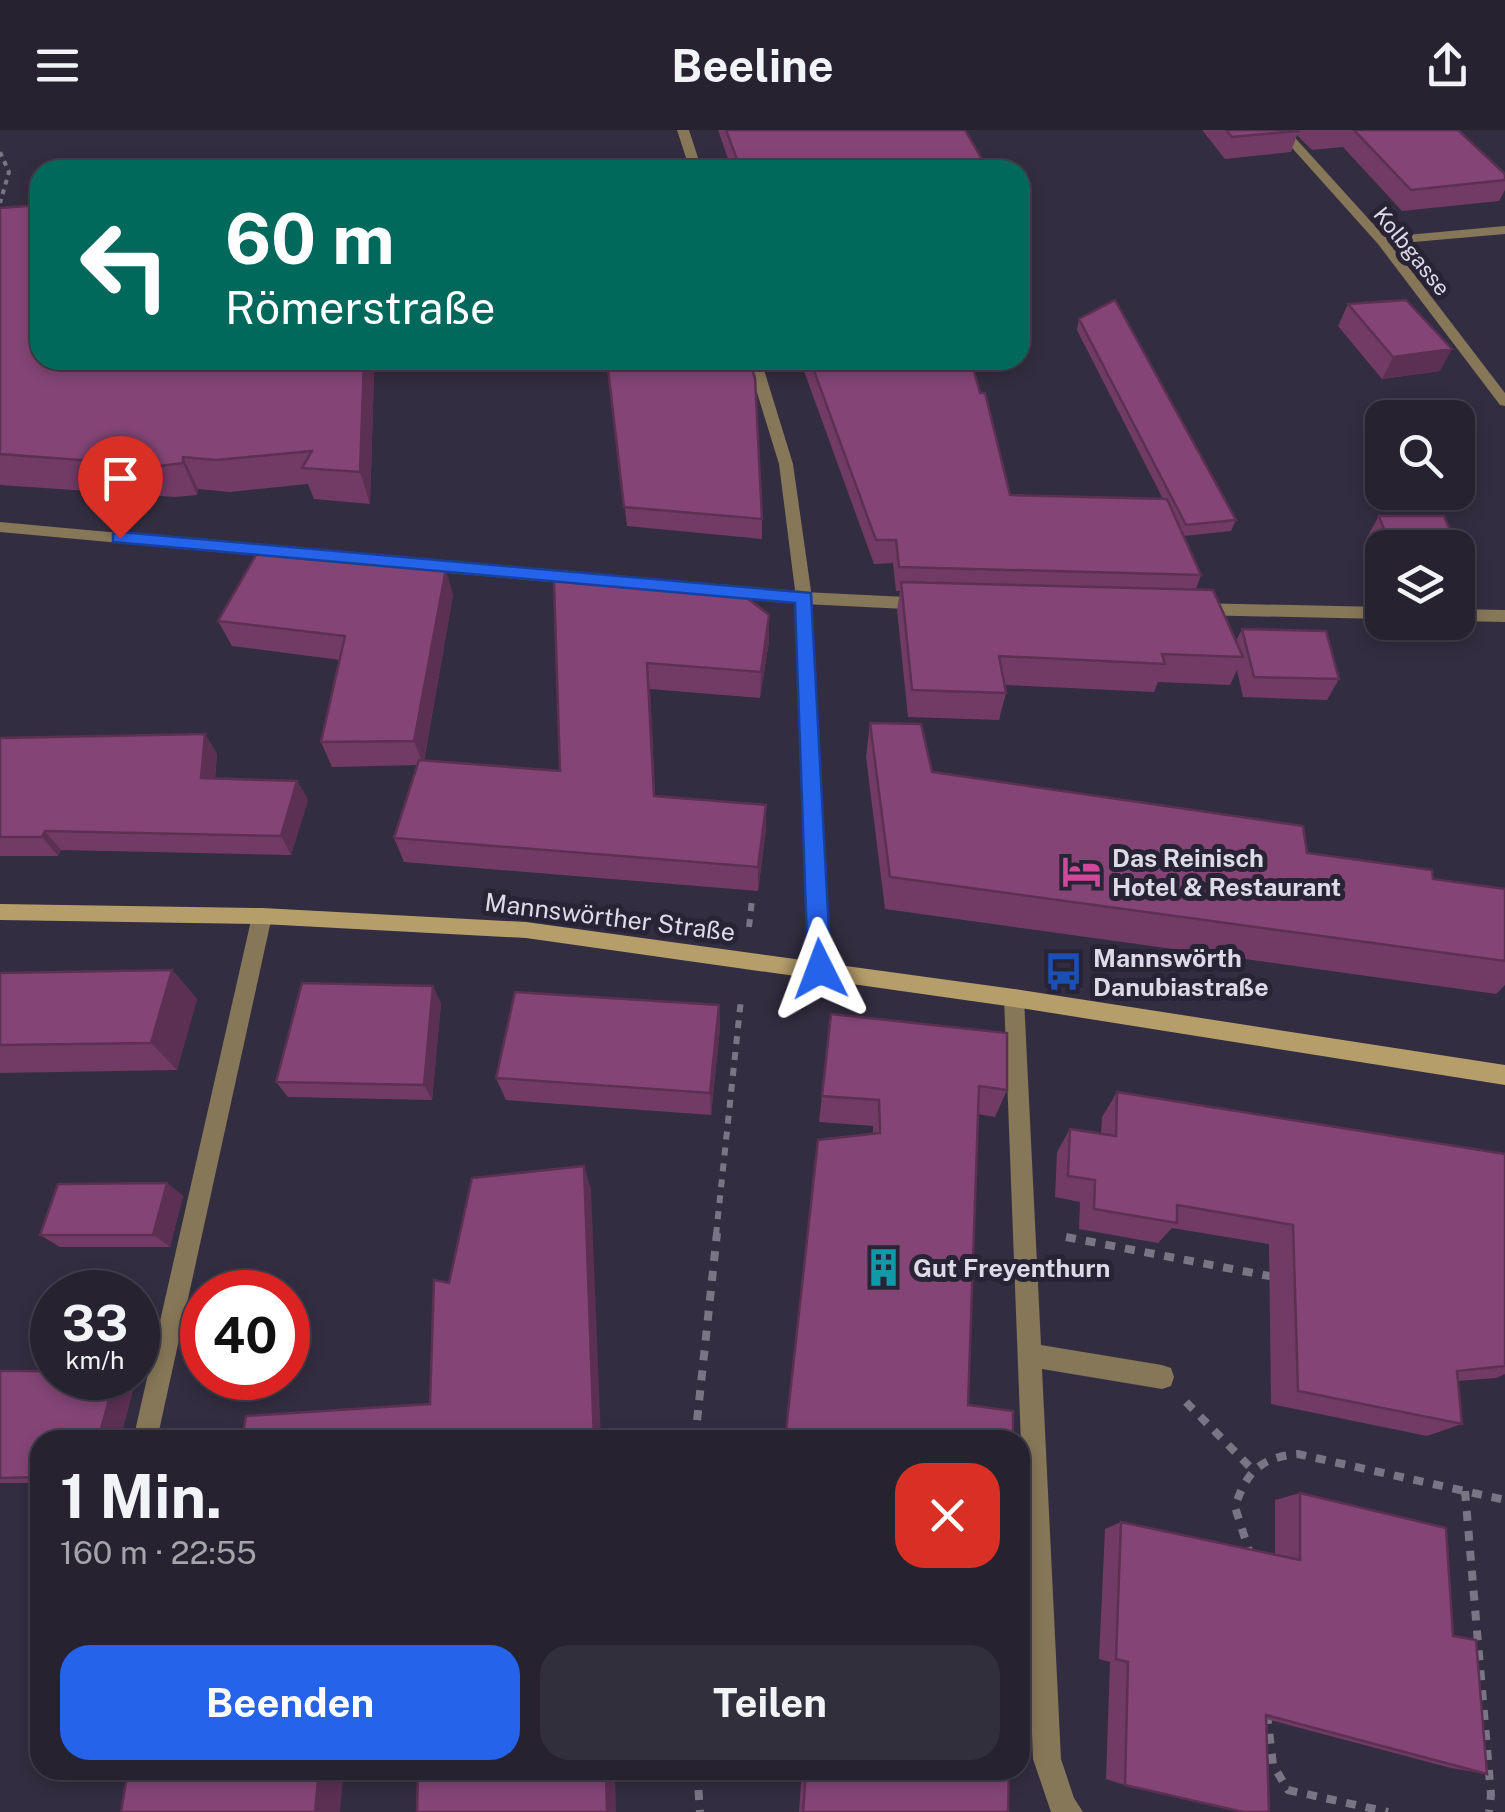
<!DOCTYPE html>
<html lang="de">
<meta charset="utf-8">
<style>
:root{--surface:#262230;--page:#322f3c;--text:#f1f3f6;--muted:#a4a4ab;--line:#423f4c;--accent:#2563eb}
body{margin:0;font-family:"Public Sans",sans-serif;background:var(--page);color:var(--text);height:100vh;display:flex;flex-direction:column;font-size:38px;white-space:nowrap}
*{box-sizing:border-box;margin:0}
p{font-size:32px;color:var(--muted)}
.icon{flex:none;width:55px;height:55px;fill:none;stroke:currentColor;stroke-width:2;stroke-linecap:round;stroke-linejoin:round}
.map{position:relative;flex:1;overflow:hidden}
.side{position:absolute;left:30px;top:1300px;width:1000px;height:350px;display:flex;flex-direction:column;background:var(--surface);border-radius:30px;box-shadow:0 5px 15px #0003,0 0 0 2px var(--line)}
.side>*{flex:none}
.hud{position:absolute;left:30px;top:30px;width:1000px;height:210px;border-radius:30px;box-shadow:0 5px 15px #0003,0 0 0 2px var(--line);background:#00695c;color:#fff;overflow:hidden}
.fabs{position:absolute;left:1365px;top:270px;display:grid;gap:20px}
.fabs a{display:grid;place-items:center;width:110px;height:110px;border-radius:20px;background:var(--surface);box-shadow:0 5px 15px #0003,0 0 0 2px var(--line);font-size:50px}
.speed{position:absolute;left:30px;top:1140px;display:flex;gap:20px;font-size:50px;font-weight:700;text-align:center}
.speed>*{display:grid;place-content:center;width:130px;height:130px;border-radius:50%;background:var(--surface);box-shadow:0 5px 15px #0003,0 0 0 2px var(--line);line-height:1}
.speed small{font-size:25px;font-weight:400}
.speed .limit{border:15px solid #d22;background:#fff;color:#111}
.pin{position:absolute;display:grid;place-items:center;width:85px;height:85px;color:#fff;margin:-102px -42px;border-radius:50% 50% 50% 0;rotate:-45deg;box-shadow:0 0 10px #0007}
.pin .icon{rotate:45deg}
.me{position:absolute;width:110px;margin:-55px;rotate:357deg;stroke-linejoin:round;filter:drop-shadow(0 0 8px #0008)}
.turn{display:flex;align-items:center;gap:35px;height:210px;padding:0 30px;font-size:45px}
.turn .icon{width:130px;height:130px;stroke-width:2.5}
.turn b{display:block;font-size:70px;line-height:85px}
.round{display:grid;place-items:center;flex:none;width:105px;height:105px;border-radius:30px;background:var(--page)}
.overview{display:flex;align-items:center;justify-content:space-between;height:170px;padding:0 30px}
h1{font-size:60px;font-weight:700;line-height:75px}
.cta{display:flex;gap:20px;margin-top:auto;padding:20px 30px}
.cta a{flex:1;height:115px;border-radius:30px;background:var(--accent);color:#fff;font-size:40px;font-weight:700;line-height:115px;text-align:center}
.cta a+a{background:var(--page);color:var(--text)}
header{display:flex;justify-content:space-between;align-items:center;height:130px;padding:0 30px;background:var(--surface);font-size:45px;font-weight:700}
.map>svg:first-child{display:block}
</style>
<header><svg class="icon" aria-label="menu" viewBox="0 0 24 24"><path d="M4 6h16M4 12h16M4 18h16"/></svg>Beeline<svg class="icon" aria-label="share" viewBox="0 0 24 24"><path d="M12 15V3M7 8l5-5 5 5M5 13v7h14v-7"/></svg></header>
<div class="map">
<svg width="1505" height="1682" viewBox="0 0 1505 1682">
<rect width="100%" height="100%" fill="#322d40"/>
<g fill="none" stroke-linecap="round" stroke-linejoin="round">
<path stroke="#797585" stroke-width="4" stroke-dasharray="5 5" stroke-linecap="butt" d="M0 22 9 42 0 73"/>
<path stroke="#797585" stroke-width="6" stroke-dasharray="8 8" stroke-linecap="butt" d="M749 797 752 770
M716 1105 741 869"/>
<path stroke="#797585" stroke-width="8" stroke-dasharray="10 10" stroke-linecap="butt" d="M1066 1107 1274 1147
M1186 1272 1252 1339
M695 1310 717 1103
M1465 1361 1491 1665 1489 1682
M1251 1427 1235 1377C1246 1342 1261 1327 1298 1324L1505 1370
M1267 1584 1273 1635 1288 1660 1388 1682
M697 1640 700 1682"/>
<path fill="#867758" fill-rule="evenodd" d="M262 778 269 780 272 786 157 1310H133L252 786 255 780Z
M1014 859 1021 862 1024 868 1041 1215 1162 1235 1171 1238 1174 1247 1171 1256 1162 1259 1042 1239 1061 1629 1074 1668 1083 1682H1051L1033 1629 1004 868 1007 862Z"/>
<path fill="#867758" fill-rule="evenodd" d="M1276 0H1288L1385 107 1505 96V104L1391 114 1505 263V276L1500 275 1378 114Z
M0 392 283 418 291 423 283 428 0 402Z
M386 428 804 462 926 468 934 474 926 480 804 474 380 437 378 433Z
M1195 473 1382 477V489L1195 485 1187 479Z
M1458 479 1505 480V492L1458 491Z"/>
<path fill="#867758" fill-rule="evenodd" d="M677 0H689L702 40H690Z
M747 230H761L793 334 812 468 830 839 827 845 820 848 813 845 810 839 796 468 779 334Z"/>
<path fill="#b69e6b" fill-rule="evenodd" d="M0 774 262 778 526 792 1014 859 1505 935V955L1014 877 526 808 262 794 0 790Z"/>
</g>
<path fill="#723b65" d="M718 0H965L988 40H732Z
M1202 0H1458L1505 44V60L1499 71 1402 81 1343 17 1312 20 1297 5 1291 22 1225 29Z
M0 78 40 230H370L374 245 370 374 314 369 308 354 230 362 198 359 197 365 175 367 0 355Z
M1348 174 1440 241 1382 249 1338 196Z
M1079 189 1236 390 1231 401 1184 406 1201 445 1196 459 1236 511 1242 499 1339 549 1327 570 1243 567 1237 540 1230 555 1158 552 1154 562 1005 555 1006 563 999 590 908 587 897 480 900 461H896L893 433 874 434 800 230H971L1010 365 1163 369 1077 200Z
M607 230 762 389V409L627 396Z
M1379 386 1458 418H1382V449L1367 407Z
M554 451 769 511 760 568 650 559 655 666 766 699 758 761 404 732 394 708 418 635 332 637 321 612 340 530 232 516 218 491 453 465 424 631 560 641Z
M870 593 932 642 1433 749 1505 759V855L1496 864 885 779 866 627Z
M205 604 217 624 215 649 297 651 308 670 291 725 61 720 58 726H0V608Z
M172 840 197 869 177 940 0 943V843Z
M441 873 432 970 288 967 276 952Z
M719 875 720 898 711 985 506 970 496 948Z
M831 884 1007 960 995 987 978 984 785 1310 873 1004V996L819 992Z
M1117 962 1505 1024V1244L1496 1248 1458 1251 1462 1294 1427 1306 1271 1274 1269 1114 1172 1098 1158 1113 1079 1099 1080 1072 1055 1067 1057 1022 1070 999 1101 1003 1102 987Z
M167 1053 183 1066 170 1117H60L40 1105Z
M0 1241 52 1248H130L136 1250 40 1310V1353H0Z
M1300 1363 1453 1506 1487 1644 1451 1638 1266 1589 1125 1655 1106 1649 1110 1532 1099 1529 1105 1399 1121 1392 1275 1424V1370Z
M802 1640H1009L1008 1682H799Z"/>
<path fill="#5c3053" d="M1452 219 1440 241 1382 249 1393 227Z
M364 230H370L374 245 370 374 360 342Z
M183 327 198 359 197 365 183 333Z
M446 439 453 465 423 635 414 611Z
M769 485V511L760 568 761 542Z
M647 533 650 559 656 690 654 666Z
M205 604 217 624 213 668 201 648Z
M297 651 308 670 291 725 281 706Z
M766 675V699L758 761V737Z
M45 701 61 720 58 726 42 707Z
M172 840 197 869 177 940 151 913Z
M433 856 441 873 432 970 424 955Z
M719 875 720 898 711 985 710 963Z
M584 1036 591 1059 601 1310H594Z
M167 1053 183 1066 170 1117 153 1105Z
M115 1248H130L136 1250 120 1310H98Z
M319 1640H344L340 1682H315Z
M606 1640H615L616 1682H607Z"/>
<path fill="#844576" stroke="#5c3053" stroke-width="2.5" d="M726 0H965L988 40H741Z
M1226 0H1297L1298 1 1232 7Z
M1354 0H1458L1505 44V50L1411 60Z
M40 75V230H364L360 342 302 338 312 321 216 330 183 327V333L160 336 0 324V78Z
M1115 170 1236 390 1186 395 1079 189Z
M1406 170 1452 219 1393 227 1348 174Z
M607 230H749L755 248 762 389 624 377Z
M810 230H971L980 263H985L1010 365 1167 369 1201 445 899 437 896 410H876Z
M1379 386H1444L1458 418H1391Z
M260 418 446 439 414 611 321 612 345 506 218 491Z
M1458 418 1463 430H1458Z
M554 451 746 467 769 485 761 542 647 533 654 666 766 675 758 737 394 708 419 630 560 641Z
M901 452 1213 460 1243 527 1162 524 1165 534 999 526 1006 563 912 560Z
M1242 499 1326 501 1339 549 1254 547Z
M870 593 921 594 932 642 1303 696 1307 723 1432 740 1433 749 1505 759V831L890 747Z
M205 604 201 648 297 651 281 706 45 701 42 707H0V608Z
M172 840 151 913 0 915V843Z
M302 853 433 856 424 955 276 952Z
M515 862 719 875 710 963 496 948Z
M831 884 1007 903V960L979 956 968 1275 1013 1281V1310H785L818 1010 880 1003 879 970 822 966Z
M1117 962 1505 1024V1236L1457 1241 1462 1294 1298 1261 1293 1095 1177 1075V1093L1094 1079 1095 1050 1068 1046 1070 999 1116 1006Z
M584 1036 594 1310H242L246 1286 430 1274 434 1150 449 1153 472 1048Z
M167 1053 153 1105H40L58 1054Z
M0 1241H52V1248H115L98 1310H40V1347L0 1348Z
M1300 1363 1446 1398 1453 1506 1476 1510 1487 1644 1266 1585 1269 1682H1243L1125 1655 1128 1532 1116 1529 1121 1392 1300 1430Z
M128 1640H319L315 1682H121Z
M418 1640H606L607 1682H417Z
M806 1640H1009L1008 1682H803Z"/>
<path fill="#2563eb" stroke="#184099" stroke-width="2.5" d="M120 402 811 463 831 839 828 846H812L808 839 795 473 113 412V404Z"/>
<defs>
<symbol id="hotel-bare" viewBox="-9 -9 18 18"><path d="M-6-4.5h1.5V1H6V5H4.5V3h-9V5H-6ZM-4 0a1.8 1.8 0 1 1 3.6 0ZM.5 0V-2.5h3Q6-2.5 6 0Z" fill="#d1479c" stroke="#282436" stroke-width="2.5" paint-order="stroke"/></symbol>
<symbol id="bus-bare" viewBox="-9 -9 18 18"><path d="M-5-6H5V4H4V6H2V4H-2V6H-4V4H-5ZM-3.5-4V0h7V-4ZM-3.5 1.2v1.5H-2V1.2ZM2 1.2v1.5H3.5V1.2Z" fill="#1a4fb4" stroke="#282436" stroke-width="2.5" paint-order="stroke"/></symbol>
<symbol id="building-bare" viewBox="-9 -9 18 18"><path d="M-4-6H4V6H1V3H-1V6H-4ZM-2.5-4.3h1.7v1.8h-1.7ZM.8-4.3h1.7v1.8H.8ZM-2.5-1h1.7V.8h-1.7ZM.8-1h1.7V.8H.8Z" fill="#0f9aa8" stroke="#282436" stroke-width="2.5" paint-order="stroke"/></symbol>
</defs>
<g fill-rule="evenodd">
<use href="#hotel-bare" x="1054" y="714" width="55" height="55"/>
<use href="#bus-bare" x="1036" y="814" width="55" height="55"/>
<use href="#building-bare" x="856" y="1110" width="55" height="55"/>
</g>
<g text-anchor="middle" stroke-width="10" stroke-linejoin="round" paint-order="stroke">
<g font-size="22" fill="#dddbe7" stroke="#282436">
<text transform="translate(1412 121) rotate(51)" y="8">Kolbgasse</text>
</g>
<g font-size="25" font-weight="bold" fill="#dddbe7" stroke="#282436" text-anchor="start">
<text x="1112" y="737">Das Reinisch<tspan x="1112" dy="29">Hotel &amp; Restaurant</tspan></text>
<text x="1093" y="837">Mannswörth<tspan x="1093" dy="29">Danubiastraße</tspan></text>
<text x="913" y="1147">Gut Freyenthurn</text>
</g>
<g font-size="25" fill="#dddbe7" stroke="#282436">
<text transform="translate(610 787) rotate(7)" y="9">Mannswörther Straße</text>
</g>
</g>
</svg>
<div class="fabs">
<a><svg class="icon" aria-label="search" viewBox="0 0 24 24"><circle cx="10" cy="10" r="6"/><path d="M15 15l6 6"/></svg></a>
<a><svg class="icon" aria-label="layers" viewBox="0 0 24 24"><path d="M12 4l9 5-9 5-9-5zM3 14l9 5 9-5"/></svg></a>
</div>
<div class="speed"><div>33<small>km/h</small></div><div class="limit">40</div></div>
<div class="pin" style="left:120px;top:408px;background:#d93025"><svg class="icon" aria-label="arrive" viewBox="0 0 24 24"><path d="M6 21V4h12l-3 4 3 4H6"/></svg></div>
<svg class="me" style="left:820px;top:839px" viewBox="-20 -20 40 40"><path d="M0-17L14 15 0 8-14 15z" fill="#2563eb" stroke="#fff" stroke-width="4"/></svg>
<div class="hud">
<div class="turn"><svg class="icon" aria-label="left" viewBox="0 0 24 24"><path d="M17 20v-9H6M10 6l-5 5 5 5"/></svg><div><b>60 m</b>Römerstraße</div></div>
</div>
<section class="side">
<div class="overview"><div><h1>1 Min.</h1><p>160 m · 22:55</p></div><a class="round" style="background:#d93025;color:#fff"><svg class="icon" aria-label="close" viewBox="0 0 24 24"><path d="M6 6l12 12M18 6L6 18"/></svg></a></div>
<div class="cta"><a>Beenden</a><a>Teilen</a></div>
</section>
</div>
